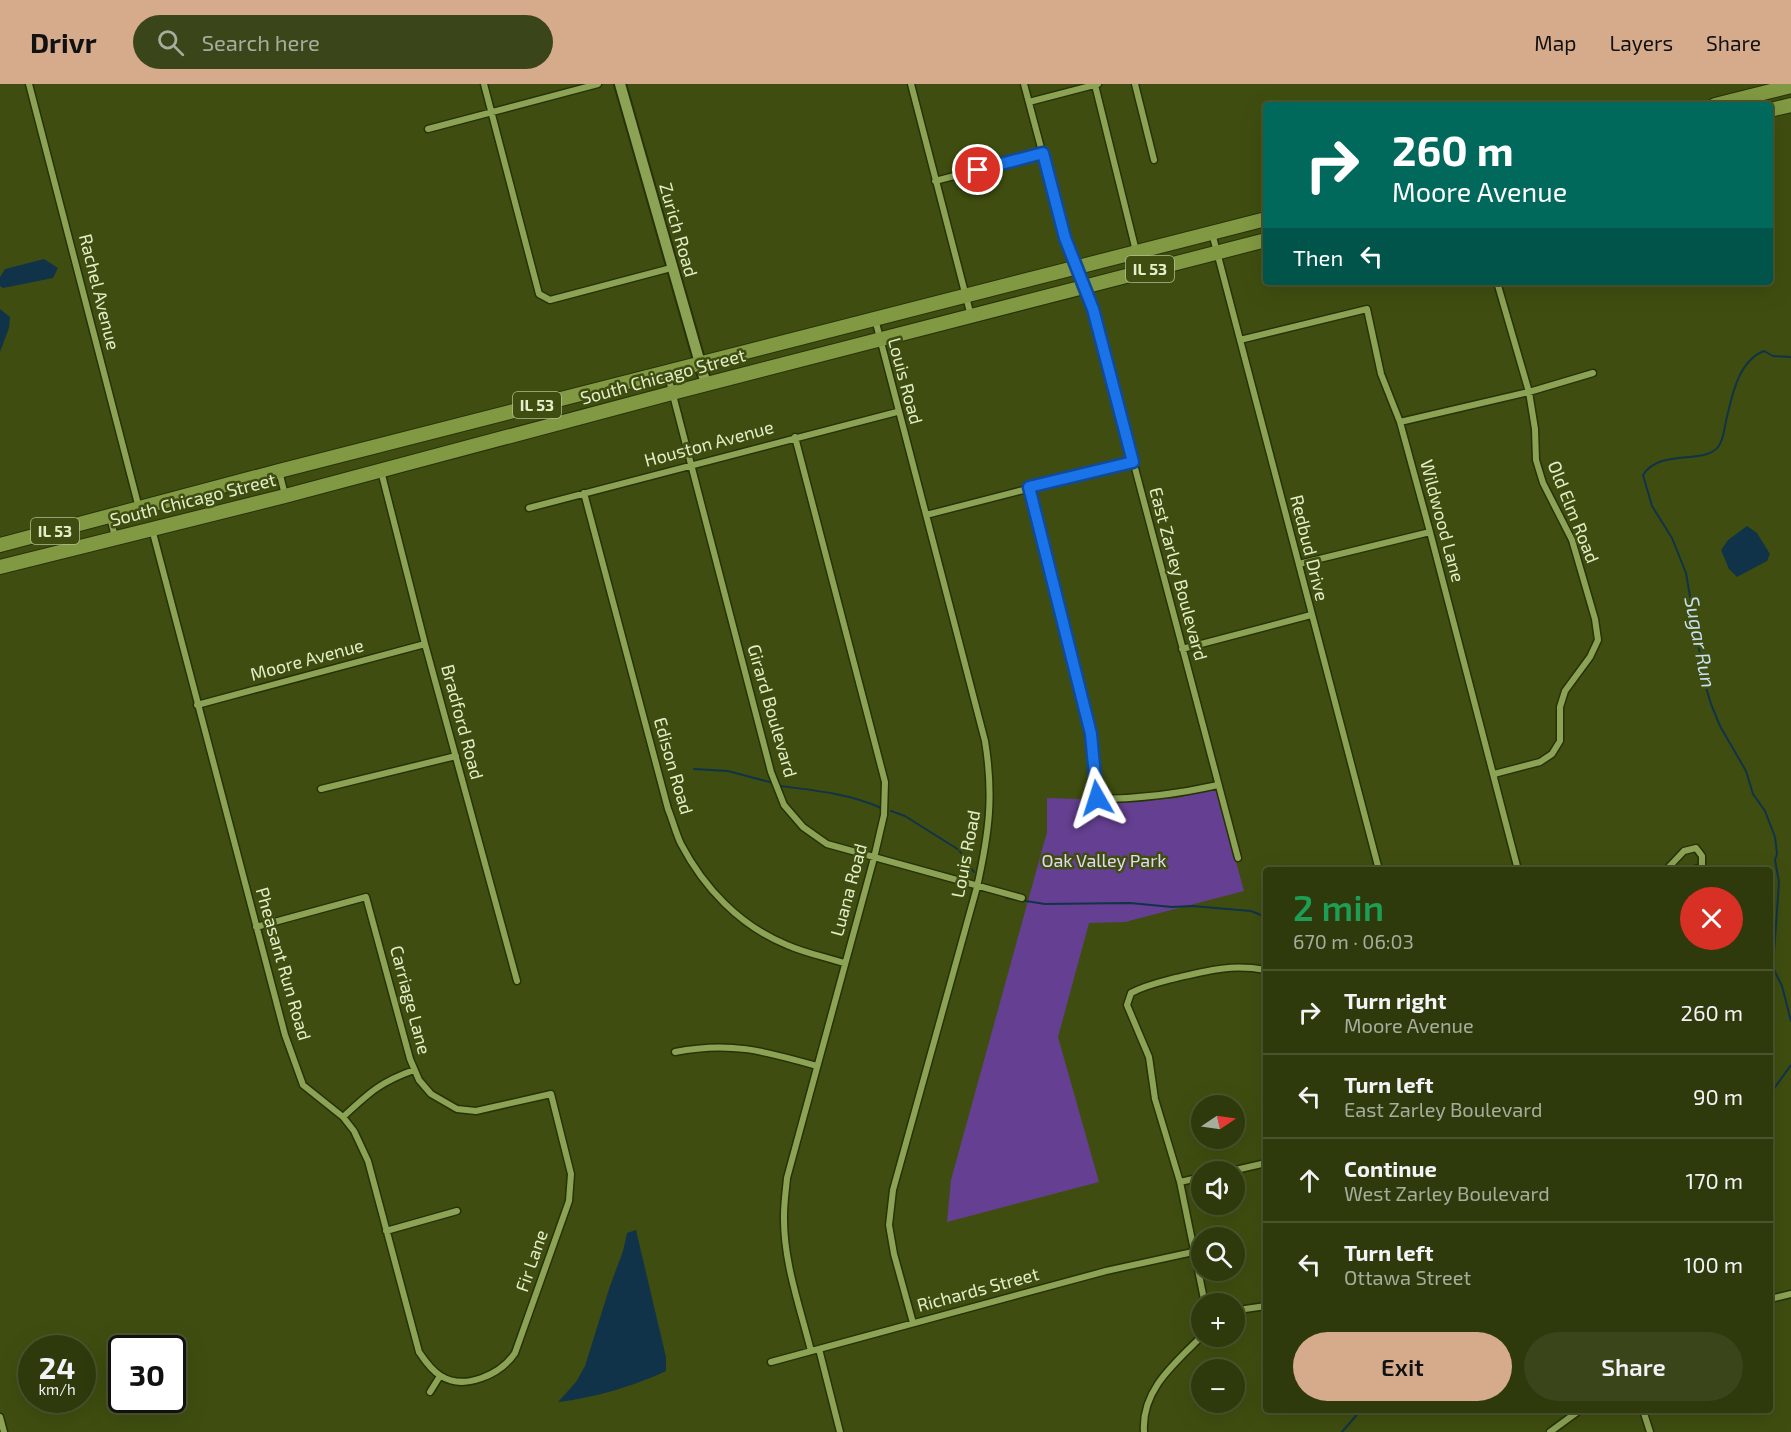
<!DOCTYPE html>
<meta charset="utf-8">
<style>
:root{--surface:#2f3a0c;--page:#3b451a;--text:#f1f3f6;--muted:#a7ad9d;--line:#4a542d;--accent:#d6ab8b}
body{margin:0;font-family:"Exo 2",sans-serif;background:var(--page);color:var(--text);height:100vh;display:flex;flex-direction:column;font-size:22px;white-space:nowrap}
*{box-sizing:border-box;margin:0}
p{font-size:20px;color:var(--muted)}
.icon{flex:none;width:33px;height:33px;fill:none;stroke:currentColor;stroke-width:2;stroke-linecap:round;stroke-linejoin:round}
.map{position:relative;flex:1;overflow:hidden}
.sheet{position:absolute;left:1263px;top:783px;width:510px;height:546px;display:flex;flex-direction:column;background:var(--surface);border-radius:6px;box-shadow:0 6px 24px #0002,0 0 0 2px var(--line)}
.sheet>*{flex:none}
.banner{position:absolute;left:1263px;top:18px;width:510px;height:183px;border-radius:6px;box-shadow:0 6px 24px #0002,0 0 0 2px var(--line);background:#00695c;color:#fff;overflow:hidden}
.needle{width:39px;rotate:77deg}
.buttons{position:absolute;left:1191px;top:1011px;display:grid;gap:12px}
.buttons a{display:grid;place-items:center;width:54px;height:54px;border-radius:50%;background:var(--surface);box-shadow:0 6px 24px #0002,0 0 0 2px var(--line);font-size:30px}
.speed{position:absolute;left:18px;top:1251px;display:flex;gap:12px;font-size:30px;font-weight:700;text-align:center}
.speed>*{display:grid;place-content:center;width:78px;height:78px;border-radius:50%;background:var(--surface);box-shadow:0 6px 24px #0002,0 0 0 2px var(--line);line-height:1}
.speed small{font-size:15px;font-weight:400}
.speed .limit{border:3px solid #111;border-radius:9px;background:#fff;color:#111}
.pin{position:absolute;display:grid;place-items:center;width:51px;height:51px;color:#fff;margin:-26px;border:3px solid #fff;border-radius:50%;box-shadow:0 2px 6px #0007}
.me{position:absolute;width:66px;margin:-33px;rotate:354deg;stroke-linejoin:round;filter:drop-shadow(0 0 4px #0008)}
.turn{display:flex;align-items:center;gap:21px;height:126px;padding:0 30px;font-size:27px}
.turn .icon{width:78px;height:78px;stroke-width:2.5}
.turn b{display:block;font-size:42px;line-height:51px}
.then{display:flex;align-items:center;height:57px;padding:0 30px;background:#0003;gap:12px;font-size:22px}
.round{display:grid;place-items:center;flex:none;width:63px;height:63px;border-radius:32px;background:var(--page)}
.headline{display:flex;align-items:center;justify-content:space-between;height:102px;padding:0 30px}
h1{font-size:36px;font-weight:600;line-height:45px;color:#1e9e55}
.cta{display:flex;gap:12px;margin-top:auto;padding:12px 30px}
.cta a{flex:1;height:69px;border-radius:36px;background:var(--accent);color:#111;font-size:24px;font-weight:600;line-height:69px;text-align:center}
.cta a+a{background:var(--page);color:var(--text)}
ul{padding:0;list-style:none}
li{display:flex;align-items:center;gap:18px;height:84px;padding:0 30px;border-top:2px solid var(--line)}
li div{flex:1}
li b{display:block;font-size:22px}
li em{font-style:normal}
header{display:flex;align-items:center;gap:36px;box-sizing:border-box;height:84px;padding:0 30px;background:var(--accent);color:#111}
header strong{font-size:28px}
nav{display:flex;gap:33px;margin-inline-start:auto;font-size:21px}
.search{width:420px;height:54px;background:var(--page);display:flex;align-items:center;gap:15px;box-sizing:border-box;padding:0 21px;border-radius:33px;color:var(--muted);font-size:22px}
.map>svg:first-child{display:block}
</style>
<header>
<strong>Drivr</strong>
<div class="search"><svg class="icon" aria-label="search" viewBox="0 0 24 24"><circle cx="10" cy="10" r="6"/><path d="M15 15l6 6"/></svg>Search here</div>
<nav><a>Map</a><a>Layers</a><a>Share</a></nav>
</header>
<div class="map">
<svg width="1791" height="1348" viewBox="0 0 1791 1348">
<rect width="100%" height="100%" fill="#3f4e10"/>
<path fill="#653f91" d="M1216 704 1244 807 1125 838 1089 839 1058 953 1099 1098 947 1138 951 1096 1047 748V714L1140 717 1178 714Z"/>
<path fill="#11334a" d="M44 175 58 184 53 194 3 204 0 202V193L5 185Z
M0 225 10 233 9 244 0 268Z
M1747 442 1757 449 1770 470 1767 477 1737 493 1729 485 1721 466 1728 456Z
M636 1146 666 1273V1287C635 1302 593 1314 558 1318L576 1298 585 1282 610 1202 623 1167 627 1149Z"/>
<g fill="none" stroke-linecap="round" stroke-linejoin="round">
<path stroke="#11334a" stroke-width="2" d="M1791 273 1773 272 1764 267C1738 277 1732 312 1726 337 1724 346 1724 355 1718 363 1704 381 1660 364 1643 391L1652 422 1672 454 1686 489 1705 600 1711 620 1720 642 1746 687 1753 710 1765 727 1775 753 1777 770 1775 776 1779 798 1773 884 1782 902 1791 937
M694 685 728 687 773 699
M780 702C813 706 851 710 881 724
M891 727 905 732 959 766 974 788
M1006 814 1045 820 1130 819 1172 823 1192 822 1251 827 1266 833
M1770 1010 1791 981
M1342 1348 1361 1326"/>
<defs>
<path id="minor" d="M29 0 139 424
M484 0 539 210 550 216 671 184
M911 0 971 232
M1024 0 1065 154 1093 225 1238 774
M1135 0 1154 76
M1095 1 1136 167
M1029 18 1098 0
M428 45 598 0
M935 97 1043 69
M1212 149 1379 786
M875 235 985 657C994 712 989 749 977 803L893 1106 889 1141 894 1170 913 1239
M1240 256 1367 225 1381 290 1400 338 1430 448 1518 786
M667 288 771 688 784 721 803 743 827 760 1022 814
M1400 338 1529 308 1593 289
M795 353 885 698 884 731 874 774 787 1094C786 1106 784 1118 784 1131 783 1177 800 1223 811 1267
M279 387 285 411
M381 387 425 560 517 897
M1029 403 1091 650 1097 715C1139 715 1178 710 1218 701
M584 409 668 725C673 737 676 750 681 760 704 804 740 842 787 861 805 869 825 873 844 879
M529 424 897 328
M926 431 1133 378
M110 433 115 453
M152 445 285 951 303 1001 343 1033 354 1047 368 1077 419 1268C425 1277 432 1287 441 1292 465 1307 501 1290 515 1269L569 1117 571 1090 551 1010 476 1027 457 1025 431 1010 419 996 410 975 366 813 256 843
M1299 480 1430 448
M1182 565 1311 531
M197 621 425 560
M1494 690 1540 678 1552 670 1560 657V623L1565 607 1590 573 1598 556 1595 535 1572 456 1543 399 1536 376 1535 345 1529 308 1497 198
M321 705 456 672
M1668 784 1684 767 1696 764 1702 772V783L1691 786
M1661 786 1668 784 1690 786
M675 968C730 957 764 967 817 982
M343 1033C369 1009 380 998 414 986
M1227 1088 1266 1079
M1180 1098 1202 1093
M386 1147 457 1127
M1770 1215 1791 1210
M1205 1220 1180 1098 1155 1015 1149 973 1127 921 1131 909C1146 901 1161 898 1176 894 1210 886 1231 880 1266 886
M1234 1231 1245 1225 1266 1222
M819 1265 840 1348
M771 1278 1106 1187 1193 1168
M430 1308 440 1292
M1643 1326 1650 1348
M0 1333 4 1348
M1144 1348C1141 1306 1175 1279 1202 1252
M1550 1348 1580 1326"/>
<path id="tertiary" d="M620 0 706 300"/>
<path id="primary" d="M1715 21 1791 2
M1770 26 1791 21
M0 461 279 387 1266 135
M0 483 285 412 672 309 1266 156"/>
</defs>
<use href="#minor" stroke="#273207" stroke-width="9"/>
<use href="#tertiary" stroke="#273207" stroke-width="14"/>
<use href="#primary" stroke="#273207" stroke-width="16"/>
<use href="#minor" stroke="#8ca355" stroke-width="6"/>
<use href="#tertiary" stroke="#8ca355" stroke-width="10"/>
<use href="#primary" stroke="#819942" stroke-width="14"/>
</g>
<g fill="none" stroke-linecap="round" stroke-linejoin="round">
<defs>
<path id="route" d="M978 86 1043 69 1065 154 1093 225 1133 378 1029 403 1091 650 1097 714"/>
</defs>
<use href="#route" stroke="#114b97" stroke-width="15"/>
<use href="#route" stroke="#1a73e8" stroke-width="10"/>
</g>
<g text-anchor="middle" stroke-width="5" stroke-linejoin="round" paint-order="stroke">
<g fill="#3f4e10" stroke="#b1bf91" stroke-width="1.5">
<rect x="1126" y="172" width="48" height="26" rx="4.5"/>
<rect x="513" y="308" width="48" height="26" rx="4.5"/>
<rect x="31" y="434" width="48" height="26" rx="4.5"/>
</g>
<g font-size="16" font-weight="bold" fill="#e2efc8">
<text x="1150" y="191">IL 53</text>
<text x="537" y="327">IL 53</text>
<text x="55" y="453">IL 53</text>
</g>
<g font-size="18" fill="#e2efc8" stroke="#3f4e10">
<text transform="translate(678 146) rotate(74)" y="6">Zurich Road</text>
<text transform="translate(99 208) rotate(76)" y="6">Rachel Avenue</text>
<text transform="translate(663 293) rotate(-15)" y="6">South Chicago Street</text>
<text transform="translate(905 297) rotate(75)" y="6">Louis Road</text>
<text transform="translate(709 360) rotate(-15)" y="6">Houston Avenue</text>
<text transform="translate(193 416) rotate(-14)" y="6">South Chicago Street</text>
<text transform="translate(1573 428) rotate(68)" y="6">Old Elm Road</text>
<text transform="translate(1442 437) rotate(75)" y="6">Wildwood Lane</text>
<text transform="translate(1309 464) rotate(76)" y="6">Redbud Drive</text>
<text transform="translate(1178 490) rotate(75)" y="6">East Zarley Boulevard</text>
<text transform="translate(307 576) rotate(-15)" y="6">Moore Avenue</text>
<text transform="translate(772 627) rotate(74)" y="6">Girard Boulevard</text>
<text transform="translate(462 638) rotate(75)" y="6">Bradford Road</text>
<text transform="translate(673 682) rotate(74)" y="6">Edison Road</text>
<text transform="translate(966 770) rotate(-79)" y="6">Louis Road</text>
<text transform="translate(849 806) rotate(-75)" y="6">Luana Road</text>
<text transform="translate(283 880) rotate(74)" y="6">Pheasant Run Road</text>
<text transform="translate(410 916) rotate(75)" y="6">Carriage Lane</text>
<text transform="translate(532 1177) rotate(-71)" y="6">Fir Lane</text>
<text transform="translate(978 1206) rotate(-15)" y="6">Richards Street</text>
</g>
<g font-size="18" fill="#e1d8f1" stroke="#3f4e10">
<text x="1104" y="783">Oak Valley Park</text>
</g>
<g font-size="20" font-style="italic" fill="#c8dff1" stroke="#3f4e10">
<text transform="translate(1700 558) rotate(79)" y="7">Sugar Run</text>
</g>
</g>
</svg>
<div class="buttons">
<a><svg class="needle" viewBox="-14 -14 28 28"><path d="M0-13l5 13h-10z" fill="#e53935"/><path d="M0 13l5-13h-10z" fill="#a7ad9d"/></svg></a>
<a><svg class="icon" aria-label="sound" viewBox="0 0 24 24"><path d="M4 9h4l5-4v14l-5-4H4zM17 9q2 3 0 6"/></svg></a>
<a><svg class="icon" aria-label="search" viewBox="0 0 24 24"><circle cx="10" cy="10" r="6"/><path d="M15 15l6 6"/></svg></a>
<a>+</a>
<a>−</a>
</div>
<div class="speed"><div>24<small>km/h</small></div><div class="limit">30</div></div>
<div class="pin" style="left:978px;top:86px;background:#d93025"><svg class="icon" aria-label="arrive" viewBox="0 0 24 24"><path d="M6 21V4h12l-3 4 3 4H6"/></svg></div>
<svg class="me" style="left:1097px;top:714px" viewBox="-20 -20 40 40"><path d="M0-17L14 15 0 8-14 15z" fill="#1a73e8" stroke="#fff" stroke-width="4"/></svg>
<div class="banner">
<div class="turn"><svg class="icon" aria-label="right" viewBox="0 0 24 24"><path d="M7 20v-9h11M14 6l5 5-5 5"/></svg><div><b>260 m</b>Moore Avenue</div></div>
<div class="then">Then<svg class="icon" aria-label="left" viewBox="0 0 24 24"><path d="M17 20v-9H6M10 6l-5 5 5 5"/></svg></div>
</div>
<section class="sheet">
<div class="headline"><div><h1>2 min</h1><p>670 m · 06:03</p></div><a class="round" style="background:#d93025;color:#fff"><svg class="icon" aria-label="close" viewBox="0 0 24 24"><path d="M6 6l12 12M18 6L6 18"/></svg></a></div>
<ul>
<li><svg class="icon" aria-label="right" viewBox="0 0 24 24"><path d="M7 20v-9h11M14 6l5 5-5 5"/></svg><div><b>Turn right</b><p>Moore Avenue</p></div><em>260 m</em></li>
<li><svg class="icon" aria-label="left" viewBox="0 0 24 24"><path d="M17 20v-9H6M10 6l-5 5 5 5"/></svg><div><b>Turn left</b><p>East Zarley Boulevard</p></div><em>90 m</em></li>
<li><svg class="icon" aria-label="ahead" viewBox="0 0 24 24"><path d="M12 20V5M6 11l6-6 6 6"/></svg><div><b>Continue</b><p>West Zarley Boulevard</p></div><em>170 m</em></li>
<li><svg class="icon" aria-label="left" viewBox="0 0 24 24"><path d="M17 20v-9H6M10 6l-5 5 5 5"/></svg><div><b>Turn left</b><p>Ottawa Street</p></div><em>100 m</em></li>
</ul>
<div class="cta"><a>Exit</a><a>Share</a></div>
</section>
</div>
